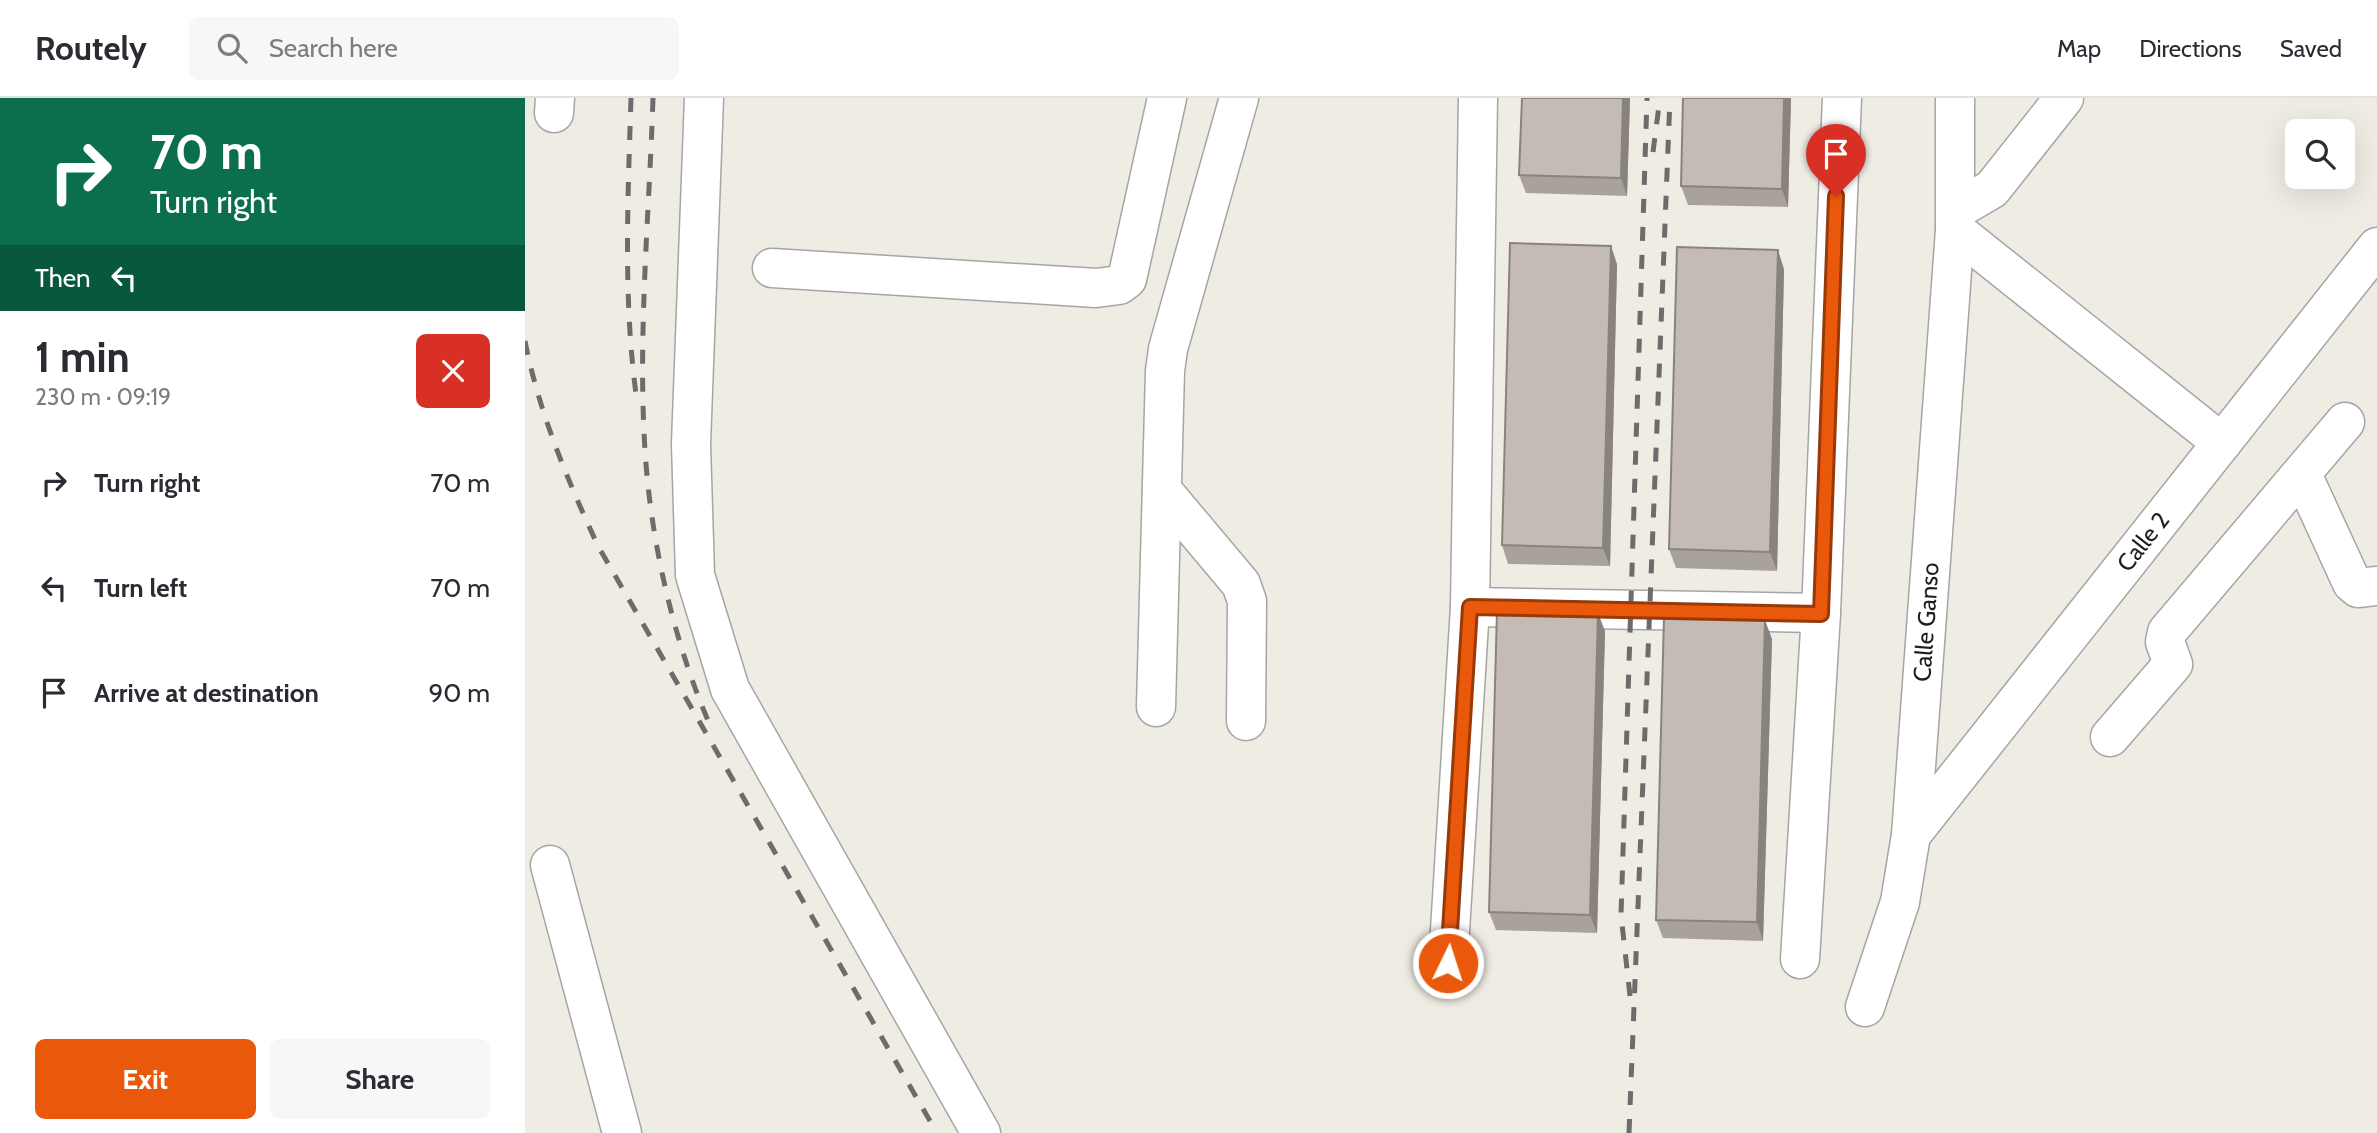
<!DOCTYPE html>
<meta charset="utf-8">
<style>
:root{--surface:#fff;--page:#f7f7f7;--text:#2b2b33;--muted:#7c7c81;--line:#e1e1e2;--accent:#ea580c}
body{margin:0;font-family:Cabin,sans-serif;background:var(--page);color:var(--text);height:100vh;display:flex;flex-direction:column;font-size:26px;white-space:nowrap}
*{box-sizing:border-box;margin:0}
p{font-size:23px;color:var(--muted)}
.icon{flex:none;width:38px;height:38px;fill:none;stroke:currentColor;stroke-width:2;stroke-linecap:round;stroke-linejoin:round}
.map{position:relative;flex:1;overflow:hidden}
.details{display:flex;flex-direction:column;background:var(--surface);width:525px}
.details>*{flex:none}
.hud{background:#0b6e4f;color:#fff;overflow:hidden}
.buttons{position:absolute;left:1760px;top:21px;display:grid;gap:14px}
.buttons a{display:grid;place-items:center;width:70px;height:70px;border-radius:10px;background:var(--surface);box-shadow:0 7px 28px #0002;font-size:35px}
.pin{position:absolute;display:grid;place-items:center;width:60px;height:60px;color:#fff;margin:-72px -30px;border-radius:50% 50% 50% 0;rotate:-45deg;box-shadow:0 0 7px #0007}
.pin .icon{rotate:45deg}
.me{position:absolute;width:77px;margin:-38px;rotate:4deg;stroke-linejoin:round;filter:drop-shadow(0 0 5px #0008)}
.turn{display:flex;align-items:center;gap:24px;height:147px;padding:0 35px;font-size:32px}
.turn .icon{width:91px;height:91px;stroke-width:2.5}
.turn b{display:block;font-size:49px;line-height:60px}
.then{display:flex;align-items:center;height:66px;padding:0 35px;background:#0003;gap:14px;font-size:26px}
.round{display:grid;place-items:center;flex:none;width:74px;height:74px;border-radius:10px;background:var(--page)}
.overview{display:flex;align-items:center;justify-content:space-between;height:119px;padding:0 35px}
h1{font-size:42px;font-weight:700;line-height:52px}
.button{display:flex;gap:14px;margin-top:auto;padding:14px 35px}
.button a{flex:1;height:80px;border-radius:10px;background:var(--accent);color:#fff;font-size:28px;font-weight:700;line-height:80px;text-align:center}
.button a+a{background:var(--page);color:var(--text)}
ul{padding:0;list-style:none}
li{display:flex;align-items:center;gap:21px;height:105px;padding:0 35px}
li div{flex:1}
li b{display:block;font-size:26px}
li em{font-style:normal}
header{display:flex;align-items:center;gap:42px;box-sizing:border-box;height:98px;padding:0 35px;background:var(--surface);border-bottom:2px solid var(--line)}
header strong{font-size:33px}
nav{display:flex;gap:38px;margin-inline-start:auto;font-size:24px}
.search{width:490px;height:63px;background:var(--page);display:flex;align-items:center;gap:18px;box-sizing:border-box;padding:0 24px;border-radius:10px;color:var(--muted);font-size:26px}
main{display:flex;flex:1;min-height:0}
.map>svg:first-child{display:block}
</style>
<header>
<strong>Routely</strong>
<div class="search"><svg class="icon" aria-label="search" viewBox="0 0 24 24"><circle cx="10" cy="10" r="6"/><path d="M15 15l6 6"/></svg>Search here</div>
<nav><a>Map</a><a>Directions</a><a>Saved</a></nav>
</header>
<main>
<section class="details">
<div class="hud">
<div class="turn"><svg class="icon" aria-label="right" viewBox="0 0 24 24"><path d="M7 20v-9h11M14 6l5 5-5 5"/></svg><div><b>70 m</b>Turn right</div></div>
<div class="then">Then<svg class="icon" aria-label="left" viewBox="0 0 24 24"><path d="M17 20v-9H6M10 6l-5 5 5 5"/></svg></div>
</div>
<div class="overview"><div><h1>1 min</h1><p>230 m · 09:19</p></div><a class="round" style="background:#d93025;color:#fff"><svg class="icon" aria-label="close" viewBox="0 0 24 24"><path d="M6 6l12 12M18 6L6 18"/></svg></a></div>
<ul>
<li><svg class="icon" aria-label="right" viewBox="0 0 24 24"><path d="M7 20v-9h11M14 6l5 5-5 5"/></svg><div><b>Turn right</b></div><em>70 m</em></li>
<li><svg class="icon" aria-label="left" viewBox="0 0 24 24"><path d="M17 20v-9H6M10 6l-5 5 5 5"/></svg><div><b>Turn left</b></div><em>70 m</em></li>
<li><svg class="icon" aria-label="arrive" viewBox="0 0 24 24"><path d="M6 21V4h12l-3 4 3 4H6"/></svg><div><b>Arrive at destination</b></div><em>90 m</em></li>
</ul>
<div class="button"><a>Exit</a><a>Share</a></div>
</section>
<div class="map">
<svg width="1852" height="1035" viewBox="0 0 1852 1035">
<rect width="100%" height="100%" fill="#efece4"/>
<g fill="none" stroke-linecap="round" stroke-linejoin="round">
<defs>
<g id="minor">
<path d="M179 0 166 346 170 477 205 591 456 1035"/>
<path d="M29 15 30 0"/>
<path d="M1431 112 1467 91 1539 0"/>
<path d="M1430 132 1697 345"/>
<path d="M247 170 571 190 594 187 602 181 642 0"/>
<path d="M1777 376 1827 485 1833 490 1852 488"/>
<path d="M637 392 716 486 722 503 721 623"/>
<path d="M945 509 1296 515"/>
<path d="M631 609 640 273 643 251 714 0"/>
<path d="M1585 639 1648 566 1640 544 1642 534 1820 324"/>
<path id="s1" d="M1386 737 1852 149"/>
<path d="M25 767 97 1035"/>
<path d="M1275 861 1296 515 1317 0"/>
<path d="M923 865 945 509 953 0"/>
<path id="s2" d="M1340 909 1375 804 1386 737 1430 132V0"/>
</g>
</defs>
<use href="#minor" stroke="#a5a5a5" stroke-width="41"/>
<use href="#minor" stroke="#fff" stroke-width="38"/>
<path stroke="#6c6c6c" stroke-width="5" stroke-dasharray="14 14" stroke-linecap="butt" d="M106 0C103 99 98 198 111 296
M128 0C124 126 110 263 123 388 132 470 154 558 188 634
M1128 54 1135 0
M0 243C14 315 43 383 73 448L412 1035
M1105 898 1096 817 1122 0
M1104 1035 1145 0"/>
</g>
<path fill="#a9a19b" d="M1105 0 1102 98 1001 95 994 77Z
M1158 0H1266L1263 109 1163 107 1156 88Z
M1092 166 1085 468 983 466 977 447Z
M1259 171 1252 473 1151 470 1144 451Z
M1080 533 1072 835 971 832 964 814Z
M1247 541 1238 843 1138 840 1131 822Z"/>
<path fill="#89837e" d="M1098 0H1105L1102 98 1096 80Z
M1259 0H1266L1263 109 1257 91Z
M1086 148 1092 166 1085 468 1078 450Z
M1253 152 1259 171 1252 473 1245 454Z
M1073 515 1080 533 1072 835 1065 817Z
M1240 522 1247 541 1238 843 1232 824Z"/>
<path fill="#c4bbb4" stroke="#89837e" stroke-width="2" d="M997 0H1098L1096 80 994 77Z
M1158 0H1259L1257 91 1156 88Z
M985 145 1086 148 1078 450 977 447Z
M1152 149 1253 152 1245 454 1144 451Z
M972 512 1073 515 1065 817 964 814Z
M1139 519 1240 522 1232 824 1131 822Z"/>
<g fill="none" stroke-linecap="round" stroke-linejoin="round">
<defs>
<path id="route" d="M923 865 945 509 1296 516 1311 98"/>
</defs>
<use href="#route" stroke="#983908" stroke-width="18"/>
<use href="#route" stroke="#ea580c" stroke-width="12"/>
</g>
<g text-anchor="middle" stroke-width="7" stroke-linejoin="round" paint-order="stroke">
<g font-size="24" fill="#1e1e1e" stroke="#fff">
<text dy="8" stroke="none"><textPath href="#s1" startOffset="374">Calle 2</textPath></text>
<text dy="8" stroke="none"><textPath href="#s2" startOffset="392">Calle Ganso</textPath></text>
</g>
</g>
</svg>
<div class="buttons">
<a><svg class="icon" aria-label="search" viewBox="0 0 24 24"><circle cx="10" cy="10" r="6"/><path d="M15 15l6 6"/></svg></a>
</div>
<div class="pin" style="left:1311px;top:98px;background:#d93025"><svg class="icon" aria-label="arrive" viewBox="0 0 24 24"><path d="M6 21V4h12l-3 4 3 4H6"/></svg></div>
<svg class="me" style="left:923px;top:865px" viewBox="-20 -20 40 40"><circle r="17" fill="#ea580c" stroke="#fff" stroke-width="3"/><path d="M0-11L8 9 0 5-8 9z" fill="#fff"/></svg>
</div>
</main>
